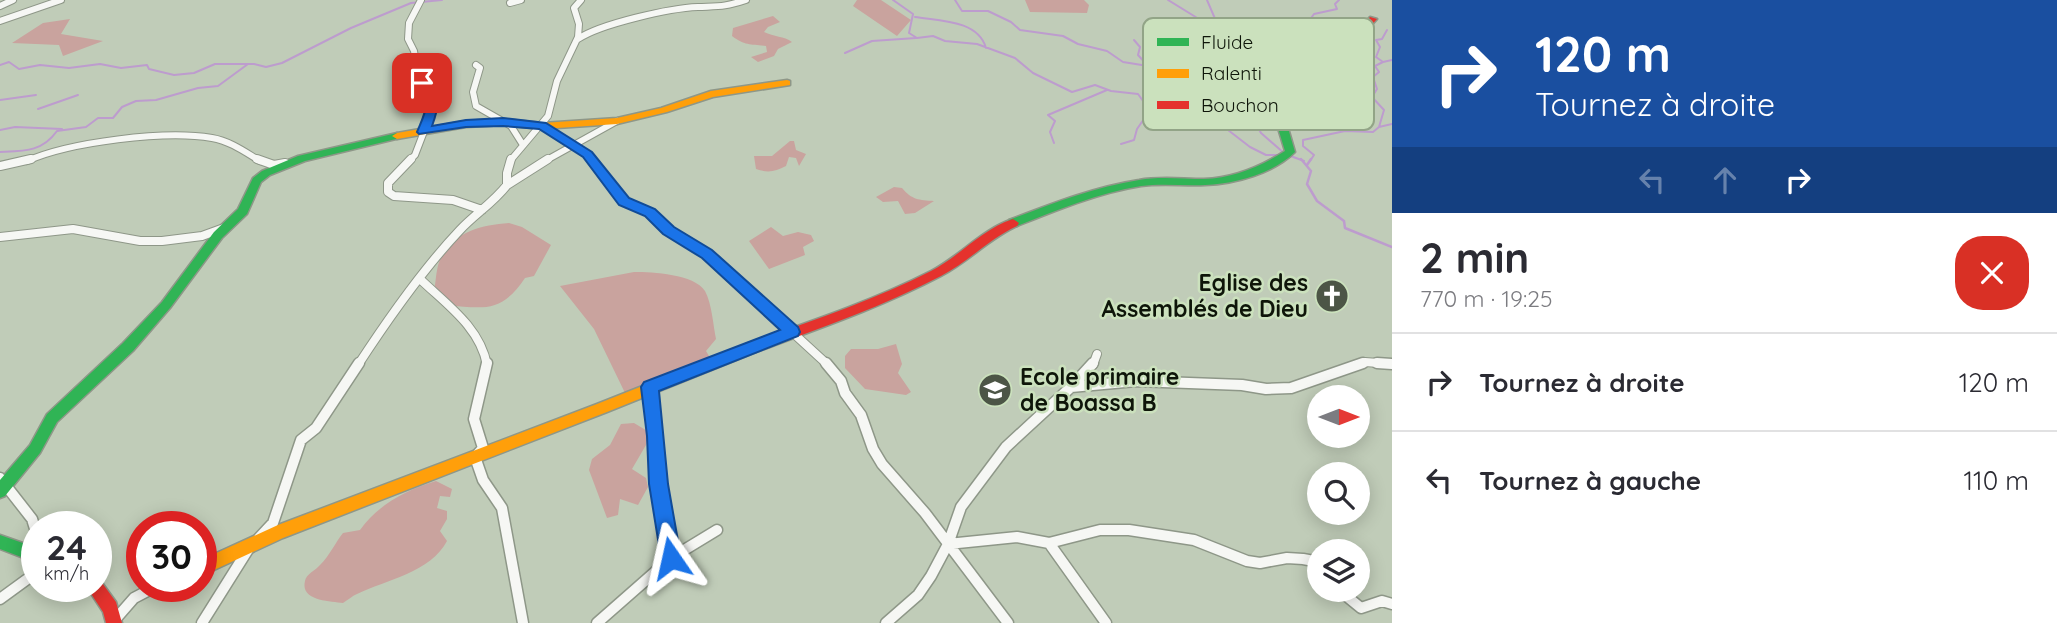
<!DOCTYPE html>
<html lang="fr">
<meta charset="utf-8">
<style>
:root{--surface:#fff;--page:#f2f2f3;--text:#2b2b33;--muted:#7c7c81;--line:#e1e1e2}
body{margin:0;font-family:Quicksand,sans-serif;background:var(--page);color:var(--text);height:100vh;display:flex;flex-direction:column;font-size:26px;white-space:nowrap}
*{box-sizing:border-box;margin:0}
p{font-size:23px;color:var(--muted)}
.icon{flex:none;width:38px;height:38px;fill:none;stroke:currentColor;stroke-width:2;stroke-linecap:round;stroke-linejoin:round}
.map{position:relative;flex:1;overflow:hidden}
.panel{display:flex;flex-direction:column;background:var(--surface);width:665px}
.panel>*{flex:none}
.top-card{background:#1a4fa0;color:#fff;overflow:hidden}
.needle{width:46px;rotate:90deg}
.controls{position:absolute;left:1307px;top:385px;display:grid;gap:14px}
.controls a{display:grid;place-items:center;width:63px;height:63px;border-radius:50%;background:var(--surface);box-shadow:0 4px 18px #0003;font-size:35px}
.speed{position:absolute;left:21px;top:511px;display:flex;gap:14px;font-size:35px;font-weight:700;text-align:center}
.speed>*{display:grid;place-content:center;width:91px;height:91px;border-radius:50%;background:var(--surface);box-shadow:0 4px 18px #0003;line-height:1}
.speed small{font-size:18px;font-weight:400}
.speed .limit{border:10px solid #d22;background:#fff;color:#111}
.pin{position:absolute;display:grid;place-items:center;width:60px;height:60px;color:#fff;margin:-30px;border-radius:14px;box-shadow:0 4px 10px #0006}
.me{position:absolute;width:77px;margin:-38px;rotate:349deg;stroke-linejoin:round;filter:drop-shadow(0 0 5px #0008)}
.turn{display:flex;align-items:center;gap:24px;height:147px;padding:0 28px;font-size:32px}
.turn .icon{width:91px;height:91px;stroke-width:2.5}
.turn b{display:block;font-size:49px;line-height:60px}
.lanes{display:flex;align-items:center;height:66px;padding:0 28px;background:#0003;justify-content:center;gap:35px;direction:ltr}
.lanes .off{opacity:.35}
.round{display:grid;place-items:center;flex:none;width:74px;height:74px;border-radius:28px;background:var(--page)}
.overview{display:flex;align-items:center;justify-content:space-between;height:119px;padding:0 28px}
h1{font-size:42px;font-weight:700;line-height:52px}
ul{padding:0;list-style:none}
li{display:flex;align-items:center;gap:21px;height:98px;padding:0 28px;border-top:2px solid var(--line)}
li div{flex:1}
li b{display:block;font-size:26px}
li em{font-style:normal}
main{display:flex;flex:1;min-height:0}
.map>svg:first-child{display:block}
</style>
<main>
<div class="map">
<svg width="1392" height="623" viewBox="0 0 1392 623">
<rect width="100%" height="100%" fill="#c0ccb8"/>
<path fill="#c9a39e" d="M857 0H881L911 20 897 36 853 6Z
M1025 0H1084L1089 5 1087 13 1030 12Z
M773 16 780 22 768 27 764 32C774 37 784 36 792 42L778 49 774 56 758 62 751 57 767 52 766 46C751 44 745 46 732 36L733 28Z
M70 19 61 34 103 41 63 56 59 45 12 43 43 23Z
M790 141H794L796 150 806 154 799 166 796 158 789 157 786 166C775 172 767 173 756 169L754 156H772Z
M894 187 902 188C912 200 919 200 934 201L915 213 905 214 898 201 883 202 876 197Z
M509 223 522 227 551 245 534 276 525 278C502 312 486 309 447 305L434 292C436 282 436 266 441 258 454 232 481 225 509 223Z
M771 227 783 236 798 232 811 235 814 241 803 247 805 255 769 269 749 241Z
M634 272C653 272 694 274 705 291 712 304 713 325 716 339L706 351 715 366 626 395 594 329 560 286Z
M896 344 902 364 898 373 911 392 906 395 865 389 845 368V356L851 349H878Z
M634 423 649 432 646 445 632 469 646 478 648 487 638 505 620 499 618 515 607 518 589 470 592 459 610 445 621 424Z
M436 481 452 489 450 497 440 496 437 508 447 511V519L440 531 447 541C431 572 386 580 357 594 352 596 348 600 343 603 330 601 300 601 305 581 306 574 316 570 320 565 330 555 335 543 343 533L360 530C379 504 406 490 436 481Z"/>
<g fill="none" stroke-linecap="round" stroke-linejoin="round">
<path stroke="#bd9cce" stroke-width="2" d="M893 0 913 14 909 33 917 38 933 36 945 41 977 44 1015 58 1033 73 1072 92 1095 85 1111 91 1138 94 1151 112 1157 115 1199 116 1227 129
M955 0 962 11H988L1011 22 1020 30 1063 36 1078 44 1107 51 1123 62 1148 66 1202 97 1228 130 1250 147 1266 155H1282
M1168 0 1207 24
M1207 0 1216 21 1205 27 1202 38C1215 46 1228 53 1234 68L1218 78 1239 114 1255 122 1261 133 1284 153
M915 17C940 21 978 20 986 48
M1205 27 1233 24 1292 29 1309 21 1314 14 1337 9 1335 4 1339 0
M1134 40 1140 47 1138 55 1148 66
M845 53 872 41 916 38
M1383 62 1392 60
M0 65 9 62 19 69 40 65 69 68 100 64 121 68 147 65 149 69 174 75 194 73 215 64H254L266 67 282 63 351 28 411 3 442 0
M0 100 36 95
M38 109 78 95
M1379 127 1392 124
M0 130 15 127 62 129
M1054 143 1050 132 1055 121 1048 115 1107 90
M1121 144 1134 140 1137 129 1146 116 1156 115
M0 152C24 151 42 152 57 131L86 127 98 118H113L122 107 136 101 156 100 198 88 218 86 248 64
M1288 155 1304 161
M1310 161 1314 155 1303 146V140L1345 131 1373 132 1379 127 1384 110 1372 97 1377 89 1373 77 1379 72 1375 66 1383 62 1376 57 1380 47 1376 40 1382 39 1387 30"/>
<path stroke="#bd9cce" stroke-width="2.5" d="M1301 159 1311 171 1307 184 1317 201 1344 221 1345 228 1392 247
M1307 165 1311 159"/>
<defs>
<path id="street-far2" d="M510 3 521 0
M0 6 13 0
M0 21 61 0
M578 39C600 24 670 8 698 7 720 6 724 7 746 0
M476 65 480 68 473 92 476 106 511 126 523 145
M542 126 588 154 593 161
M27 161C70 142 165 130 212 138 230 141 245 152 260 161
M409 161 415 155 433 108 431 93 418 74 414 51 408 39 409 23 421 0
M510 161 548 116 557 81 578 37 579 24 574 8 581 0
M545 161 617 121"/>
<path id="street-far1" d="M257 159 274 165 285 163
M411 159 388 183V192L394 196 453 200 482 210
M592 159 624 201 650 213 669 230 707 254 828 365
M0 166 31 159
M507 185 548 159
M0 237 73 229 140 241H162L202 236 224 228
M420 279C446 304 480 327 487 365
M358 365C388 319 422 270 460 230 475 214 493 203 507 185V173L511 159
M1093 365 1097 354
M1358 365 1365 362 1392 364"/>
<path id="street" d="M487 363 474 419 483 448 475 457 483 480 502 508 523 623
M826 363 841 381 845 393 861 415 873 449 882 464 925 513 1008 623
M1377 363 1392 364
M1071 387 1093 363
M0 478 32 519 37 535
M259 538 273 523 301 440 316 428 359 363
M1049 543 1106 623
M948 544 1017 537 1049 543 1100 530H1129L1194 540 1247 561 1260 563 1287 558 1303 559 1314 561 1320 568
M671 558 717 530
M1339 590 1361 608 1382 601 1392 604
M0 599 37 572
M113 622 134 598 157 586
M202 623 249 548
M597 623 671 558 658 484 650 387
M886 623 918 595 931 576 948 544 961 507 1006 447 1071 387 1136 381 1242 385 1266 389 1291 388 1363 363"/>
<path id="fast" d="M1293 79 1298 82 1285 97C1292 108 1296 116 1288 128L1295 152C1274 173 1235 184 1205 185 1184 186 1162 183 1141 186 1098 193 1057 210 1017 226L1013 227 1007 223 1009 220C1051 204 1094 187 1139 180 1160 176 1182 179 1204 179 1233 178 1260 167 1285 151L1278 128C1286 116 1282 108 1275 97L1290 80Z
M397 133 402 136 400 138 305 161 270 175 261 182 247 214 222 238 170 308 133 351 57 422 40 453 5 496 0 498V480L30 445 47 414 123 343 162 302 214 232 238 209 253 178 262 171 298 156Z
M0 535 37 548V563L0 549Z"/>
<path id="slow" d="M787 80 790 81V85L713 97 667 112 617 124 542 129 503 125 466 127 397 139 392 136 397 133 466 121 503 119 542 123 617 118 661 108 711 91Z
M751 343 756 344 757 348 756 352 607 412 283 538 201 576V560L278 525 597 404Z"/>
<path id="jam" d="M1370 17 1377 19 1368 29 1329 48 1314 68 1296 84H1290V80L1308 64 1323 44 1362 25Z
M1013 219 1019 223 1017 226C989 239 968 262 941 276 882 307 818 329 756 352H746L745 348 746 344C809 322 872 301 931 271 960 256 982 229 1013 219Z
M96 579 100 580 116 602 122 623H106L103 612 86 586H96Z"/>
</defs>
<use href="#street-far2" stroke="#8e9788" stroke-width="8"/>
<use href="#street-far1" stroke="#8e9788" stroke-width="10"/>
<use href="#street" stroke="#8e9788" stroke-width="13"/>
<use href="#fast" stroke="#8e9788" stroke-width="3"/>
<use href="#slow" stroke="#8e9788" stroke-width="3"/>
<use href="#jam" stroke="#8e9788" stroke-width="3"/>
<use href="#street-far2" stroke="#f6f7f4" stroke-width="6"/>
<use href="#street-far1" stroke="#f6f7f4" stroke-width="8"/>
<use href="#street" stroke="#f6f7f4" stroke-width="10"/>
<use href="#fast" fill="#30b455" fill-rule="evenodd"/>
<use href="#slow" fill="#ff9f0a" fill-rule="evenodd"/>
<use href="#jam" fill="#e5322d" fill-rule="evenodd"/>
</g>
<path fill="#1a73e8" stroke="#114b97" stroke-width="2" d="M418 81H427C441 97 439 107 432 126L466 120 503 118 546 123 592 152 629 198 655 209 674 227 712 250 798 327 800 332 798 336 659 391 668 484 681 558 678 565 671 567 664 565 661 558 649 484 647 436 641 387 644 382 780 330 702 258 663 234 645 216 619 205 583 157 539 129 503 126 466 127 419 134 417 132C426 110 432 103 417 83Z"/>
<defs>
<symbol id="church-disc" viewBox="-11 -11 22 22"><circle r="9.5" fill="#4c5546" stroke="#cbe1bd"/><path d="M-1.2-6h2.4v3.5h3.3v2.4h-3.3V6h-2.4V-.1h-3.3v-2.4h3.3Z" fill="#fff"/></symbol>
<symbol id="school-disc" viewBox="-11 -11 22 22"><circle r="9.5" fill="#4c5546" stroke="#cbe1bd"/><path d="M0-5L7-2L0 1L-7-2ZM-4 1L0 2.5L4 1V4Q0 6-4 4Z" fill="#fff"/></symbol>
</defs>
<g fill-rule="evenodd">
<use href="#church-disc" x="1313" y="277" width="38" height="38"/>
<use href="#school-disc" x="976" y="371" width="38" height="38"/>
</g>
<g text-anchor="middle" stroke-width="5" stroke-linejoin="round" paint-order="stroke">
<g font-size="23" font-weight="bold" fill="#0e1509" stroke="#cbe1bd" text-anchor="end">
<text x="1308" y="291">Eglise des<tspan x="1308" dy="26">Assemblés de Dieu</tspan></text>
<text x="1020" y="385" text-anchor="start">Ecole primaire<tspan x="1020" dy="26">de Boassa B</tspan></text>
</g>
</g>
<rect x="1143" y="18" width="231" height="112" rx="10" fill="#cbe1bd" stroke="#92a487" stroke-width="2"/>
<rect x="1157" y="38" width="32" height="8" fill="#30b455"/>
<rect x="1157" y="69" width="32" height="9" fill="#ff9f0a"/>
<rect x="1157" y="101" width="32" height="8" fill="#e5322d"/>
<g font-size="19" fill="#0e1509">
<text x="1201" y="49">Fluide</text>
<text x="1201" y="80">Ralenti</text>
<text x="1201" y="112">Bouchon</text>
</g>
</svg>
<div class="controls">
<a><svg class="needle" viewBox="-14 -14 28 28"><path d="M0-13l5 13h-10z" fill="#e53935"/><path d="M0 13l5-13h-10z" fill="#7c7c81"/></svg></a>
<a><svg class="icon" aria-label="search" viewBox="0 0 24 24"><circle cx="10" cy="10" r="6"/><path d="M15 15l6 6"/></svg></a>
<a><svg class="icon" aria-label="layers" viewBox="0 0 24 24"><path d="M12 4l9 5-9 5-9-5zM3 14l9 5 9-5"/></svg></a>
</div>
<div class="speed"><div>24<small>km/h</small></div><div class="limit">30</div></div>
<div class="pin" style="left:422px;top:83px;background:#d93025"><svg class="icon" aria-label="arrive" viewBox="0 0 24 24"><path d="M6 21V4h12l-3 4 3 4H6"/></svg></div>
<svg class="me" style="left:671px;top:558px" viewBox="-20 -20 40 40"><path d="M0-17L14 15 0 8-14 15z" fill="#1a73e8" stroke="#fff" stroke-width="4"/></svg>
</div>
<section class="panel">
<div class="top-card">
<div class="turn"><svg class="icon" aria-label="right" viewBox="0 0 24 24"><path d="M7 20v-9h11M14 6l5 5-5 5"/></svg><div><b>120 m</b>Tournez à droite</div></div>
<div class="lanes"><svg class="icon off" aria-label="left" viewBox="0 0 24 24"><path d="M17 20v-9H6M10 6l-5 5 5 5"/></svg><svg class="icon off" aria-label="ahead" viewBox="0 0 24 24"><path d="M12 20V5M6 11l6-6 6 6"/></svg><svg class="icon" aria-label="right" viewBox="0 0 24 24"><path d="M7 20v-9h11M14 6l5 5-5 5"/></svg></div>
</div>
<div class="overview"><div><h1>2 min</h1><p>770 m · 19:25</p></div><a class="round" style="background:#d93025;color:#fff"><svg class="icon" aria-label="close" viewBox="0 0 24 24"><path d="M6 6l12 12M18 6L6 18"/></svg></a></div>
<ul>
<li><svg class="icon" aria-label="right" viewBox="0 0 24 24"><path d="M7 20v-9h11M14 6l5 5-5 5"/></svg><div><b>Tournez à droite</b></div><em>120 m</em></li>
<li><svg class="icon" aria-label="left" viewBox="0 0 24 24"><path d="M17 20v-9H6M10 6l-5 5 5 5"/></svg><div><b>Tournez à gauche</b></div><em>110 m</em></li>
</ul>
</section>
</main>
